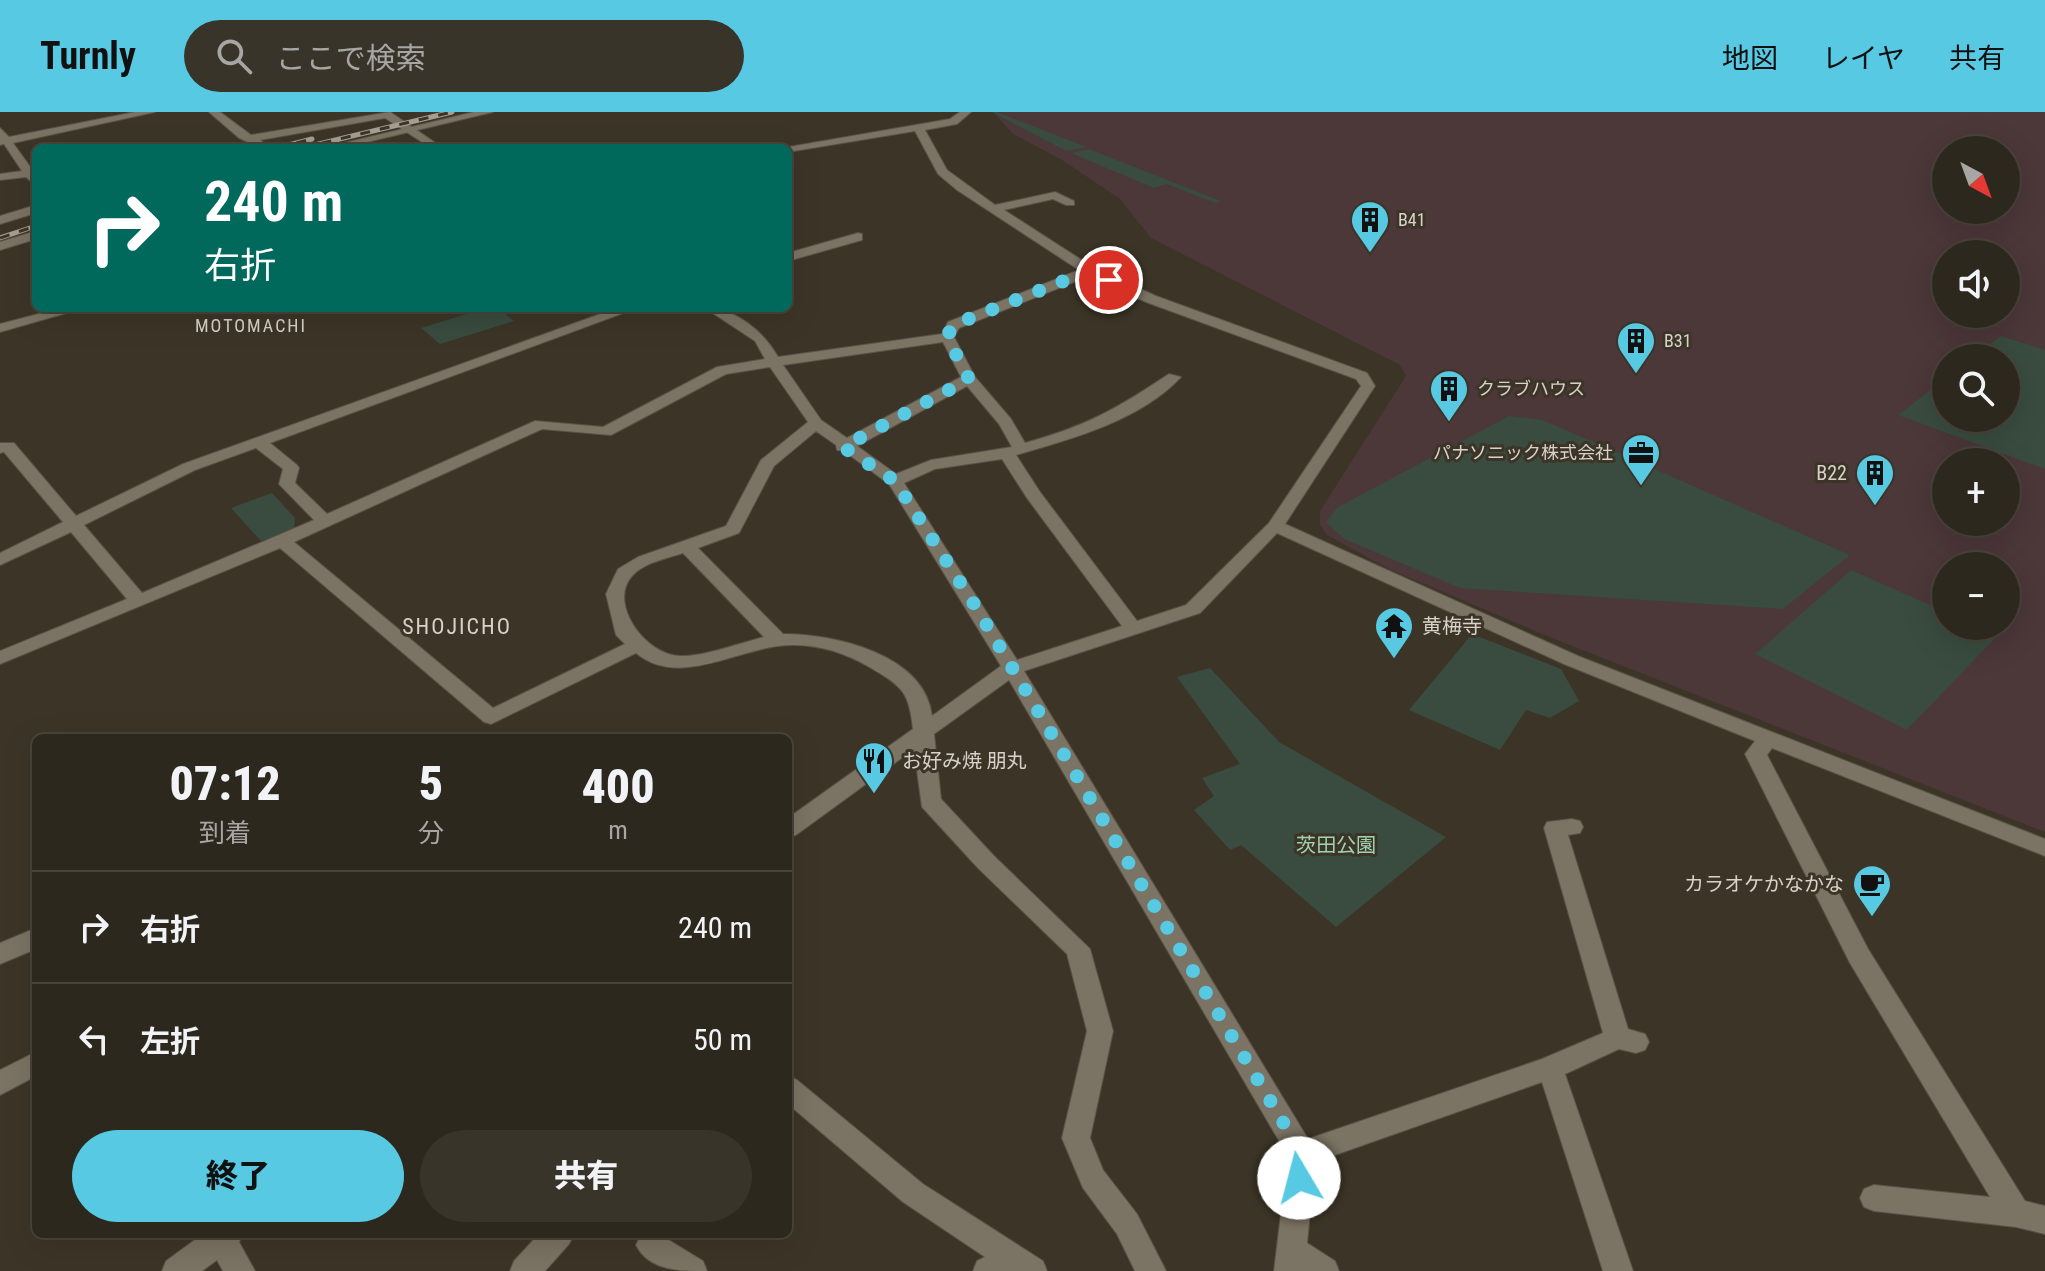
<!DOCTYPE html>
<html lang="ja">
<meta charset="utf-8">
<style>
:root{--surface:#2d281d;--page:#39342a;--text:#f1f3f6;--muted:#a7a6a4;--line:#48443b;--accent:#58c9e3}
body{margin:0;font-family:"Roboto Condensed","Noto Sans JP",sans-serif;background:var(--page);color:var(--text);height:100vh;display:flex;flex-direction:column;font-size:30px;white-space:nowrap}
*{box-sizing:border-box;margin:0}
p{font-size:26px;color:var(--muted)}
.icon{flex:none;width:44px;height:44px;fill:none;stroke:currentColor;stroke-width:2;stroke-linecap:round;stroke-linejoin:round}
.map{position:relative;flex:1;overflow:hidden}
.sheet{position:absolute;left:32px;top:622px;width:760px;height:504px;display:flex;flex-direction:column;background:var(--surface);border-radius:12px;box-shadow:0 8px 32px #0002,0 0 0 2px var(--line)}
.sheet>*{flex:none}
.top-card{position:absolute;left:32px;top:32px;width:760px;height:168px;border-radius:12px;box-shadow:0 8px 32px #0002,0 0 0 2px var(--line);background:#00695c;color:#fff;overflow:hidden}
.needle{width:52px;rotate:139deg}
.fabs{position:absolute;left:1932px;top:24px;display:grid;gap:16px}
.fabs a{display:grid;place-items:center;width:88px;height:88px;border-radius:50%;background:var(--surface);box-shadow:0 8px 32px #0002,0 0 0 2px var(--line);font-size:40px}
.pin{position:absolute;display:grid;place-items:center;width:68px;height:68px;color:#fff;margin:-34px;border:4px solid #fff;border-radius:50%;box-shadow:0 2px 8px #0007}
.me{position:absolute;width:88px;margin:-44px;rotate:352deg;stroke-linejoin:round;filter:drop-shadow(0 0 6px #0008)}
.turn{display:flex;align-items:center;gap:28px;height:168px;padding:0 40px;font-size:36px}
.turn .icon{width:104px;height:104px;stroke-width:2.5}
.turn b{display:block;font-size:56px;line-height:68px}
.eta{display:flex;justify-content:space-evenly;align-items:center;height:136px;text-align:center}
.eta b{font-size:48px;font-weight:800;line-height:56px}
.primary-button{display:flex;gap:16px;margin-top:auto;padding:16px 40px}
.primary-button a{flex:1;height:92px;border-radius:48px;background:var(--accent);color:#111;font-size:32px;font-weight:800;line-height:92px;text-align:center}
.primary-button a+a{background:var(--page);color:var(--text)}
ul{padding:0;list-style:none}
li{display:flex;align-items:center;gap:24px;height:112px;padding:0 40px;border-top:2px solid var(--line)}
li div{flex:1}
li b{display:block;font-size:30px}
li em{font-style:normal}
header{display:flex;align-items:center;gap:48px;box-sizing:border-box;height:112px;padding:0 40px;background:var(--accent);color:#111}
header strong{font-size:38px}
nav{display:flex;gap:44px;margin-inline-start:auto;font-size:28px}
.search{width:560px;height:72px;background:var(--page);display:flex;align-items:center;gap:20px;box-sizing:border-box;padding:0 28px;border-radius:44px;color:var(--muted);font-size:30px}
.map>svg:first-child{display:block}
</style>
<header>
<strong>Turnly</strong>
<div class="search"><svg class="icon" aria-label="search" viewBox="0 0 24 24"><circle cx="10" cy="10" r="6"/><path d="M15 15l6 6"/></svg>ここで検索</div>
<nav><a>地図</a><a>レイヤ</a><a>共有</a></nav>
</header>
<div class="map">
<svg width="2045" height="1159" viewBox="0 0 2045 1159">
<rect width="100%" height="100%" fill="#3c3527"/>
<path fill="#4c3739" fill-rule="evenodd" d="M993 0H2045V720L1552 526 1389 457 1327 423 1320 413V399L1406 264 1400 253 1151 126 1120 87 1062 48 1013 22ZM1946 38H2006V98H1946ZM1946 142H2006V202H1946ZM1946 246H2006V306H1946ZM1946 350H2006V410H1946ZM1946 454H2006V514H1946Z"/>
<path fill="#394c3f" d="M992 0H997L1087 35 1066 39Z
M1089 37 1221 89 1215 91 1167 72 1154 76 1071 41Z
M486 196H498L514 209 440 232 421 216Z
M2001 224 2045 238V357L1898 303 1946 266V306H2006V246H1972Z
M1509 304 1543 308 1850 443 1783 497 1460 476 1344 427 1326 410 1338 395Z
M272 381 295 406 294 417 261 429 231 396Z
M1851 458 1946 500V514H1977L1998 523 1907 618 1755 542Z
M1472 522 1561 557 1579 589 1550 606 1526 598 1500 638 1409 598Z
M1210 556 1279 630 1446 725 1336 815 1241 733 1230 738 1194 698 1214 684 1202 666 1240 652 1177 565Z"/>
<g fill="none" stroke-linecap="round" stroke-linejoin="round">
<defs>
<path id="minor" d="M135 0H155L13 31 36 63V74L26 65 0 68V62L22 59 4 32 0 33V16L9 25Z
M209 0H220L251 23 390 0 443 36H431L385 6 260 28 266 33 265 35 244 36 252 32 239 26Z
M960 0H971L957 12 925 18 947 58 995 93 1055 80 1074 89V93H1066L1053 87 1004 98 1094 156 1156 184 1367 261 1375 274 1285 412 1578 544 2045 727V744L1772 636 1767 643 1868 837 2025 1089 2045 1094V1122L2016 1115 1874 1099 1864 1095 1860 1086 1864 1077 1874 1073 1990 1085 1850 851 1745 642 1755 629 1564 552 1277 421 1200 501 1024 559 1308 1027 1542 947 1603 921 1544 716 1547 710 1572 707 1580 709 1583 715 1580 721 1568 723 1628 917 1645 922 1649 930 1645 938 1636 941 1619 937 1565 962 1633 1159H1603L1542 970 1315 1050 1307 1131 1335 1149 1339 1159H1274L1288 1044 1009 568 934 622 941 687 994 744 1090 837 1113 919 1090 1026 1103 1058 1137 1102 1166 1159H1135L1117 1122 1083 1076 1062 1026 1087 919 1067 842 978 756 922 695 914 637 796 723 788 725V706L913 617C909 580 903 575 871 556 842 539 812 530 778 534 732 540 677 575 636 541L491 612 484 610 280 436 0 552V539L127 487 71 420 0 453V441L63 410 4 340 0 341V331H14L76 404 183 352 617 196H637L270 331 297 353 299 356 295 371 327 402 535 309 603 315 717 255 765 247 755 229 705 196C736 196 764 220 778 245L942 222 948 210 1079 158 957 78 938 62 915 19 788 40V36H783L950 7ZM1089 164 1146 190 1356 267 1361 274 1269 411 1186 493 1137 509 1040 380 1016 343C1072 327 1141 308 1181 265L1169 262C1116 297 1087 314 1025 331L1011 307 975 265 954 225 959 216ZM943 230 961 265 847 326 821 308 783 253ZM770 255 808 310 761 348 726 414 638 445 618 457 606 482 616 523 625 532 493 596 294 430 542 317 611 323 726 262ZM967 274 999 312 1012 335 931 348 896 362 857 334ZM816 319 836 333 837 338 844 339 889 372 1001 554 932 604C925 542 834 522 783 522L698 436 739 421 774 354ZM256 336 283 357 279 372 314 408 142 481 84 413 195 358ZM1002 347 1027 386 1122 514 1017 548 904 371 935 357ZM683 441 764 525C740 531 703 545 680 544 647 544 607 492 632 464 643 451 668 446 683 441Z
M36 93V101L0 112V104Z
M858 121 862 122V128L788 149V141Z
M61 196H84L0 220V212Z
M36 816V837L0 852V831Z
M36 940V964L0 983V958Z
M788 964 797 968 923 1072 1043 1149 1047 1159H973L977 1149 985 1145 903 1090 788 992Z
M203 1122H243L239 1130 255 1159H223L217 1148 202 1159H162L166 1149Z
M539 1122H574L569 1132 545 1159H510L514 1149Z
M659 1122 703 1149 707 1159C680 1159 649 1159 636 1133L641 1123Z"/>
<path id="secondary" d="M474 0H493L342 36H323Z
M36 119V127L0 138V130Z"/>
</defs>
<use href="#minor" stroke="#595347" stroke-width="2"/>
<use href="#secondary" stroke="#595347" stroke-width="2"/>
<use href="#minor" fill="#7b7363" fill-rule="evenodd"/>
<use href="#secondary" fill="#7b7363" fill-rule="evenodd"/>
<defs>
<path id="rail" d="M277 36 312 27
M302 36 452 0
M0 126 36 114"/>
</defs>
<use href="#rail" stroke="#a49e94" stroke-width="5"/>
<use href="#rail" stroke="#3c3527" stroke-width="3" stroke-dasharray="10" stroke-linecap="butt"/>
</g>
<g fill="none" stroke-linecap="round" stroke-linejoin="round">
<path stroke="#58c9e3" stroke-width="14" stroke-dasharray="0 25.2" d="M1109 168 1089 159 953 213 947 225 969 267 843 335 895 369 976 495 1302 1042 1299 1066"/>
</g>
<defs>
<symbol id="building-pin" viewBox="-11 -11 22 30"><path d="M0 17L-7.5 6A9.5 9.5 0 1 1 7.5 6Z" fill="#58c9e3" stroke="#3c3527"/><path d="M-4-6H4V6H1V3H-1V6H-4ZM-2.5-4.3h1.7v1.8h-1.7ZM.8-4.3h1.7v1.8H.8ZM-2.5-1h1.7V.8h-1.7ZM.8-1h1.7V.8H.8Z" fill="#111"/></symbol>
<symbol id="office-pin" viewBox="-11 -11 22 30"><path d="M0 17L-7.5 6A9.5 9.5 0 1 1 7.5 6Z" fill="#58c9e3" stroke="#3c3527"/><path d="M-6-3h4V-5.5h4V-3h4V5H-6ZM-1-4.5V-3h2v-1.5ZM-6 0V1H6V0Z" fill="#111"/></symbol>
<symbol id="temple-pin" viewBox="-11 -11 22 30"><path d="M0 17L-7.5 6A9.5 9.5 0 1 1 7.5 6Z" fill="#58c9e3" stroke="#3c3527"/><path d="M0-6L5-2H3V0L6.5 2.5H4V6H1.5V3h-3V6H-4V2.5H-6.5L-3 0V-2H-5Z" fill="#111"/></symbol>
<symbol id="restaurant-pin" viewBox="-11 -11 22 30"><path d="M0 17L-7.5 6A9.5 9.5 0 1 1 7.5 6Z" fill="#58c9e3" stroke="#3c3527"/><path d="M-5-6h1v4h1v-4h1v4h1v-4h1v5L-1.5 .5V6h-2V.5L-5-1ZM5-6V6H3V1.5H1.5Q1.5-4 5-6Z" fill="#111"/></symbol>
<symbol id="cafe-pin" viewBox="-11 -11 22 30"><path d="M0 17L-7.5 6A9.5 9.5 0 1 1 7.5 6Z" fill="#58c9e3" stroke="#3c3527"/><path d="M-5.5-4.5H6V0H3Q3 3.5 0 3.5H-2.5Q-5.5 3.5-5.5 0ZM3-3.2v2h1.7v-2ZM-6 4.5H4V6H-6Z" fill="#111"/></symbol>
</defs>
<g fill-rule="evenodd">
<use href="#building-pin" x="1348" y="86" width="44" height="60"/>
<use href="#building-pin" x="1614" y="207" width="44" height="60"/>
<use href="#building-pin" x="1427" y="255" width="44" height="60"/>
<use href="#office-pin" x="1619" y="319" width="44" height="60"/>
<use href="#building-pin" x="1853" y="339" width="44" height="60"/>
<use href="#temple-pin" x="1372" y="492" width="44" height="60"/>
<use href="#restaurant-pin" x="852" y="627" width="44" height="60"/>
<use href="#cafe-pin" x="1850" y="750" width="44" height="60"/>
</g>
<g text-anchor="middle" stroke-width="6" stroke-linejoin="round" paint-order="stroke">
<g font-size="18" fill="#d7d2ca" stroke="#3c3527" text-anchor="start">
<text x="1398" y="114">B41</text>
<text x="1664" y="235">B31</text>
<text x="1477" y="283">クラブハウス</text>
<text x="1613" y="347" text-anchor="end">パナソニック株式会社</text>
</g>
<g font-size="18" letter-spacing="2" fill="#d7d2ca" stroke="#3c3527">
<text x="251" y="220">MOTOMACHI</text>
</g>
<g font-size="20" fill="#d7d2ca" stroke="#3c3527" text-anchor="end">
<text x="1847" y="368">B22</text>
<text x="1422" y="521" text-anchor="start">黄梅寺</text>
<text x="902" y="656" text-anchor="start">お好み焼 朋丸</text>
<text x="1844" y="779">カラオケかなかな</text>
</g>
<g font-size="20" fill="#9fd3af" stroke="#3c3527">
<text x="1336" y="740">茨田公園</text>
</g>
<g font-size="22" letter-spacing="2" fill="#d7d2ca" stroke="#3c3527">
<text x="457" y="522">SHOJICHO</text>
</g>
</g>
</svg>
<div class="fabs">
<a><svg class="needle" viewBox="-14 -14 28 28"><path d="M0-13l5 13h-10z" fill="#e53935"/><path d="M0 13l5-13h-10z" fill="#a7a6a4"/></svg></a>
<a><svg class="icon" aria-label="sound" viewBox="0 0 24 24"><path d="M4 9h4l5-4v14l-5-4H4zM17 9q2 3 0 6"/></svg></a>
<a><svg class="icon" aria-label="search" viewBox="0 0 24 24"><circle cx="10" cy="10" r="6"/><path d="M15 15l6 6"/></svg></a>
<a>+</a>
<a>−</a>
</div>
<div class="pin" style="left:1109px;top:168px;background:#d93025"><svg class="icon" aria-label="arrive" viewBox="0 0 24 24"><path d="M6 21V4h12l-3 4 3 4H6"/></svg></div>
<svg class="me" style="left:1299px;top:1066px" viewBox="-20 -20 40 40"><circle r="19" fill="#fff"/><path d="M0-13L10 11 0 6-10 11z" fill="#58c9e3"/></svg>
<div class="top-card">
<div class="turn"><svg class="icon" aria-label="right" viewBox="0 0 24 24"><path d="M7 20v-9h11M14 6l5 5-5 5"/></svg><div><b>240 m</b>右折</div></div>
</div>
<section class="sheet">
<div class="eta">
<div><b>07:12</b><p>到着</p></div>
<div><b>5</b><p>分</p></div>
<div><b>400</b><p>m</p></div>
</div>
<ul>
<li><svg class="icon" aria-label="right" viewBox="0 0 24 24"><path d="M7 20v-9h11M14 6l5 5-5 5"/></svg><div><b>右折</b></div><em>240 m</em></li>
<li><svg class="icon" aria-label="left" viewBox="0 0 24 24"><path d="M17 20v-9H6M10 6l-5 5 5 5"/></svg><div><b>左折</b></div><em>50 m</em></li>
</ul>
<div class="primary-button"><a>終了</a><a>共有</a></div>
</section>
</div>
